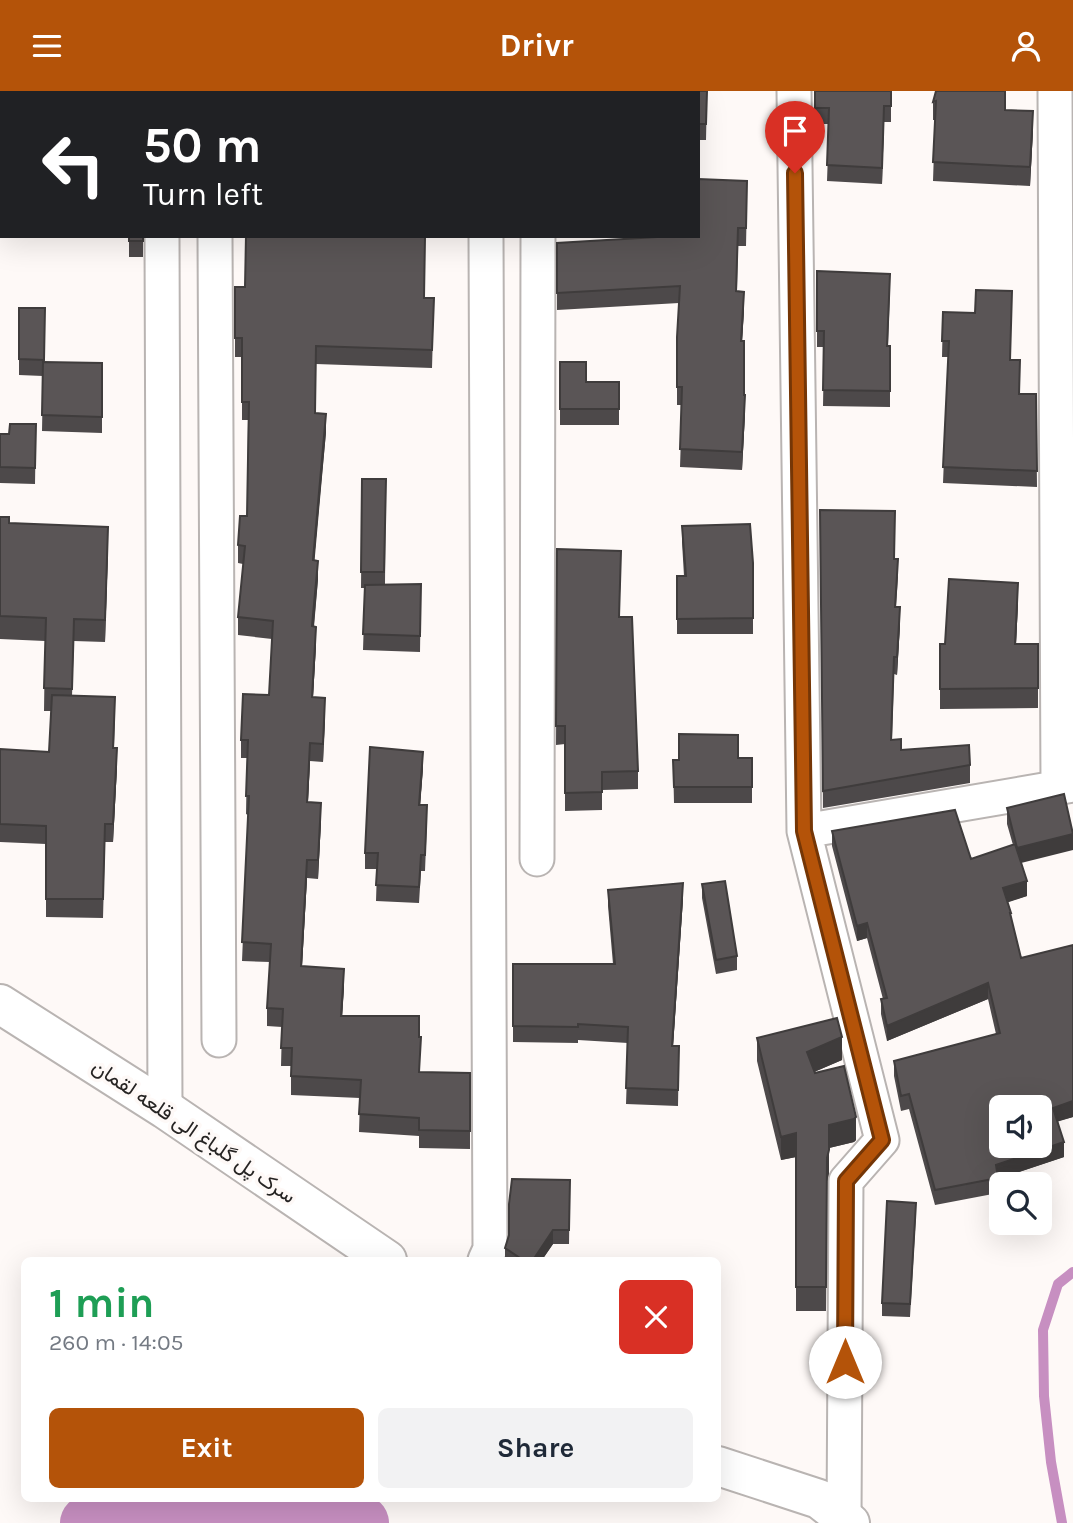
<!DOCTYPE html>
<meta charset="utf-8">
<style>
:root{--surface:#fff;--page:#f2f2f3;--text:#1f2937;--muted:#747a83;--accent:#b45309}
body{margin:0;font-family:Karla,Vazirmatn,sans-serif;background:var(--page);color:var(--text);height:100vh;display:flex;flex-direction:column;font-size:26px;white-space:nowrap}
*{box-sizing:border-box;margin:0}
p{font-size:23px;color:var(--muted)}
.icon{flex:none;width:38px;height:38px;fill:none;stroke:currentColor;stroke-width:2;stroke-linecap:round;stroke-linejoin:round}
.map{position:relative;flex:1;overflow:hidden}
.drawer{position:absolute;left:21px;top:1166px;width:700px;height:245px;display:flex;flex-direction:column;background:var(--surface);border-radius:10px;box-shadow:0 7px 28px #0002}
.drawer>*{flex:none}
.hud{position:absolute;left:0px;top:0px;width:700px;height:147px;box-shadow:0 7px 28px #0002;background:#202124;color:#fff;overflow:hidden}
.fabs{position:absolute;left:989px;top:1004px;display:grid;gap:14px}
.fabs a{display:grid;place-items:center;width:63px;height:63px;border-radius:10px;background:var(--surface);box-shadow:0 7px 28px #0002;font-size:35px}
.pin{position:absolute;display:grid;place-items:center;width:60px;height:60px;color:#fff;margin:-72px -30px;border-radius:50% 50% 50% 0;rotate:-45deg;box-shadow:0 0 7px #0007}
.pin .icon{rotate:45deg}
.me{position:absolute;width:77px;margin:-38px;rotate:0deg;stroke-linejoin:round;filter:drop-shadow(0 0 5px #0008)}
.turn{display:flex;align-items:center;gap:24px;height:147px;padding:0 28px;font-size:32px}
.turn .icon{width:91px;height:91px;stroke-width:2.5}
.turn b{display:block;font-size:49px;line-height:60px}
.round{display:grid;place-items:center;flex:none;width:74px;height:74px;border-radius:10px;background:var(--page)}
.head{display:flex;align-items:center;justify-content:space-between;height:119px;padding:0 28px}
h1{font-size:42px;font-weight:700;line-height:52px;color:#1e9e55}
.action{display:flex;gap:14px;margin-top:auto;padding:14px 28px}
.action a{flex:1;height:80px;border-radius:10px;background:var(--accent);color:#fff;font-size:28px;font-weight:700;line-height:80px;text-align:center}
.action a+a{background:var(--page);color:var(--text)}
header{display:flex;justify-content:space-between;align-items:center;height:91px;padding:0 28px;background:var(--accent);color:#fff;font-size:32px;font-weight:700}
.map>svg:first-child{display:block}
</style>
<header><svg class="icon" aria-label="menu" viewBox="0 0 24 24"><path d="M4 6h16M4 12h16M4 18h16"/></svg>Drivr<svg class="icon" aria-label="person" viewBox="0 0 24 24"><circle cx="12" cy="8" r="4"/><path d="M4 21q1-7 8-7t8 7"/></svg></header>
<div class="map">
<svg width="1073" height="1432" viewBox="0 0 1073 1432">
<rect width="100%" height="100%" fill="#fef9f7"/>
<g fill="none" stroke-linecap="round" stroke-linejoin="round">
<path stroke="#c78fc1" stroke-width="10" d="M1062 1432 1051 1371 1044 1305 1043 1239 1058 1193 1073 1181"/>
<path stroke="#c78fc1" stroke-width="56" d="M88 1432 153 1419H280L361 1432"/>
<defs>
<path id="minor" d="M162 0V2
M215 0V2
M486 0V2
M794 0 804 740 882 1049 846 1090 844 1427
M1055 0 1058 696
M538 2V0
M162 145 165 1018
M215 145 219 949
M804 740 1073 694
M537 768 538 145
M485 1169 490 1158 486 145"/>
<path id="tertiary" d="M0 913 165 1018 387 1169
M718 1375 819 1408 850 1432"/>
</defs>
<use href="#minor" stroke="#b9b4b2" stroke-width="37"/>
<use href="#tertiary" stroke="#b9b4b2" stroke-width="42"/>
<use href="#minor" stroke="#fff" stroke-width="33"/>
<use href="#tertiary" stroke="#fff" stroke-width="38"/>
</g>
<path fill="#4d494a" d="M0 0H47V2H2V4H0Z
M707 0 706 49H698V2Z
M814 0H891V31H884L882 93 827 90 829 33H815Z
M933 11 1005 19 1033 39 1030 95 933 90 935 29H933Z
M747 107 746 155H738L737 200 744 219 742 250 745 322 742 379 680 376 682 314H677V246L679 212 557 219V152L698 145Z
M129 145H143V166H129Z
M817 180 849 182 890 199 888 255H890V316L823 315 824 256H817Z
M235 196 434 207 432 277 316 273V322L326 341 314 469 318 488 314 536 316 554 313 606 325 625 323 671 310 670 308 711 321 730 318 788 307 787 302 875 344 896 342 925 419 946 420 981 470 982V1058L419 1057V1045L359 1041 360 1007 291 1004V975H281L282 936 267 935V917L270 871 242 870 248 724 246 723 247 667H241V649L269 604 272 548 238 544V526L243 473 238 472V454L247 425 248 329H242V266H235Z
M19 217H45L44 271 102 272V342L42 340 43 285 19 284Z
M943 221 1019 303H1036L1037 396 943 392 948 266H942Z
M560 271 586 291H619V334H560Z
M36 333 35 393 0 392V343H9Z
M362 388H386L385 493H421L420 561 363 559 365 497H361Z
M820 419 894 468 898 486 896 516 900 534 897 584 894 583 892 649 901 659 970 674V692L823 717Z
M0 426 9 432 108 459 105 551 74 550 72 605 115 625 114 657 117 676 113 751H105L103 827 46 826V753L0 751V658L49 661 51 620H44L45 550 0 548Z
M682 435 753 472V543H677V485H684L682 451Z
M557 458 621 478 619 526 638 680V698L602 699V719L565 720V653L556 654Z
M1018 512 1016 553H1038V617L940 618V553H945Z
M752 667V712H674L673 669Z
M423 677 420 714 427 730 425 780H421L419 812 376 810 377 778H365V762Z
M1007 717 1021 772 1027 805 1007 811 1021 867 1073 854V1026L1058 1030 1064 1066 998 1088V1102L935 1114 909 1018 901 1020 894 985V970L996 943 988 908 887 950 881 923V908H883L867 847 857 850 832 755V740L971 768 1013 754 1007 733Z
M702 793 737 865V879L716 883 702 807Z
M608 799 683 808 673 955H679L678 1015 626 1013 628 952 578 949V952L513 951V873H613L608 815Z
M757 947 842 969 814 981 856 1049 854 1051 829 1057V1082L827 1090 826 1220H796V1066L781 1069 757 970Z
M570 1089 569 1153H553L542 1169H505V1157Z
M916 1124 910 1226 882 1225V1212Z"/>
<path fill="#3f3c3c" d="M884 15V31L882 93V77Z
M1033 20V39L1030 95V76Z
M744 201V219L741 268V250Z
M745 304V322L742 379V361Z
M326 323V341L313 487V469Z
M108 436V459L105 551V529Z
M318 470V488L312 554V535Z
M1018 492V512L1015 573V553Z
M900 516V534L897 584V566Z
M316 536V554L312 624V606Z
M325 607V625L323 671V653Z
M310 652V670L307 729V711Z
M117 657V676L113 751V733Z
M423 661V677L419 730V714Z
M321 712V730L318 788V769Z
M1073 743V759L1017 773V757Z
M307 769V787L301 893V875Z
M1027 790V805L1003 813V797Z
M683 792V808L672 971V955Z
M867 832V847L857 850V835Z
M344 878V896L341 944V925Z
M988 892V908L887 950V935Z
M842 946V969L807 984V961Z
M1073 1010V1026L1053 1032V1017Z
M856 1026V1049L854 1051 829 1057V1034Z
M796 1042V1066L781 1069V1046Z
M1064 1051V1066L998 1088 996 1074Z
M829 1059V1082L827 1090 826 1220 827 1067Z
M553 1139V1153L542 1169H533Z"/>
<path fill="#5a5556" stroke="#3f3c3c" stroke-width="2" fill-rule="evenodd" d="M359 0H469V2H359Z
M676 0H707L706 33H698V2H676Z
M815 0H891V15H884L882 77 827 74 829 17H815Z
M936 0H1005V19L1033 20 1030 76 933 71 936 10 933 11Z
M698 88 747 90 746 137H738L736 200 744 201 741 250H744V304H745L742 361 680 358 682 296H677V246L680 195 557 202V152L674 145H698Z
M129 145H143V150H129Z
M246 145 425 146 424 207H434L432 259 316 255 315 322 326 323 313 469 318 470 312 535 316 536 312 606 325 607 323 653 310 652 307 711 321 712 318 769H307L301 875 344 878 341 925H419V946H421L419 981 470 982V1040L419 1039V1027L359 1023 361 989 291 985 292 957H281L283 918 267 917 271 853 242 851 249 705H246L248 649H241L243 603 269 604 273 530 238 526 245 455 238 454 240 425H247L249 311H242V247H235V196H245Z
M817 180 890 183 887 255H890V300L823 299 824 240H817Z
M976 199 1012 200 1010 269H1020L1019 303H1036L1037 380 943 376 949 250H942L943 221 975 222Z
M19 217H45L44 269 19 268Z
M43 271 102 272V326L42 324Z
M560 271H586V291H619V318H560Z
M10 333H36L35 377 0 376V343H9Z
M362 388H386L384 481H361Z
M820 419 895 420 894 468H898L895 516H900L897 566H894L891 649 901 648V659L969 654 970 674 823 700Z
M0 426H9V432L108 436 105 529 74 528 72 598 44 597 46 527 0 525Z
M750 433 753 472V527L677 528V485H686L682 435Z
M557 458 621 460 619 526H632L638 680 602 681V701L565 702V635H556Z
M949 488 1018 492 1015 553H1038V597L940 598V553H945Z
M421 493 420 545 363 543 365 494Z
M52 604 115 606 113 657H117L113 733H105L103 808H46V735L0 733V658L49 661Z
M679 643 738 644V667H752V696H674L673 669H679Z
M370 656 423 661 419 714H427L425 764H421L419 796 376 794 378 762H365Z
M1064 703 1073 743 1017 757 1007 717Z
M955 719 971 768 1015 753 1027 790 1003 797 1011 822H1010L1021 867 1073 854V1010L1053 1017 1064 1051 996 1074 998 1087 935 1099 909 1003 901 1005 894 970 1000 942 988 892 887 935 881 908 887 907 867 832 857 835 832 740ZM1001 1017H1040V1055H1001Z
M725 790 737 865 716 869 702 793Z
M683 792 672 955H679L678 999 626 997 628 936 578 933V936L513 935V873H615L608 799Z
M837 927 842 946 807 961 815 982 844 975 856 1026 854 1028 829 1034V1059L827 1067 826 1196H796V1042L781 1046 757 947Z
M512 1088 570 1089 569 1139H553L533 1169H523L505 1157 509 1144V1113Z
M887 1110 916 1112 910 1213 882 1212Z"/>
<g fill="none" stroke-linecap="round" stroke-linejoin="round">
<defs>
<path id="route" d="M795 82 804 740 882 1049 846 1090 845 1271"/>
</defs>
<use href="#route" stroke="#753606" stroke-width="18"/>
<use href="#route" stroke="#b45309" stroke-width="12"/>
</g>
<g text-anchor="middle" stroke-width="7" stroke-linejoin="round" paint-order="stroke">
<g font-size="21" fill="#262423" stroke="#fef9f7">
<text transform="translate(194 1040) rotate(34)" y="7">سرک پل گلباغ الی قلعه لقمان</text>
</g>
</g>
</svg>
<div class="fabs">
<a><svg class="icon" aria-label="sound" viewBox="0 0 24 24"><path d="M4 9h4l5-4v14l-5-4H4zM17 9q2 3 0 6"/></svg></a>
<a><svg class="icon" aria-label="search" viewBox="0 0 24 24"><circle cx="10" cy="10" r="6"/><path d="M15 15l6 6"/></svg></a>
</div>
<div class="pin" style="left:795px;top:82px;background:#d93025"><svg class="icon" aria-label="arrive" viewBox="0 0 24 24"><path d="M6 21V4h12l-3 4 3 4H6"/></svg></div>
<svg class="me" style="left:845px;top:1271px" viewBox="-20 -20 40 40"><circle r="19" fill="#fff"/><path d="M0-13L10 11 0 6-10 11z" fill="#b45309"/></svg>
<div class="hud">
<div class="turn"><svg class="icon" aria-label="left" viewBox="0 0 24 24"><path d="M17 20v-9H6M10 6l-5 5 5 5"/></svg><div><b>50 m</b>Turn left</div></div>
</div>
<section class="drawer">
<div class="head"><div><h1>1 min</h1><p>260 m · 14:05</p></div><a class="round" style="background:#d93025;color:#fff"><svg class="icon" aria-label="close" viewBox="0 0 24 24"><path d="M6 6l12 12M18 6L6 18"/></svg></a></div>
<div class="action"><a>Exit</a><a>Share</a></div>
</section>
</div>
